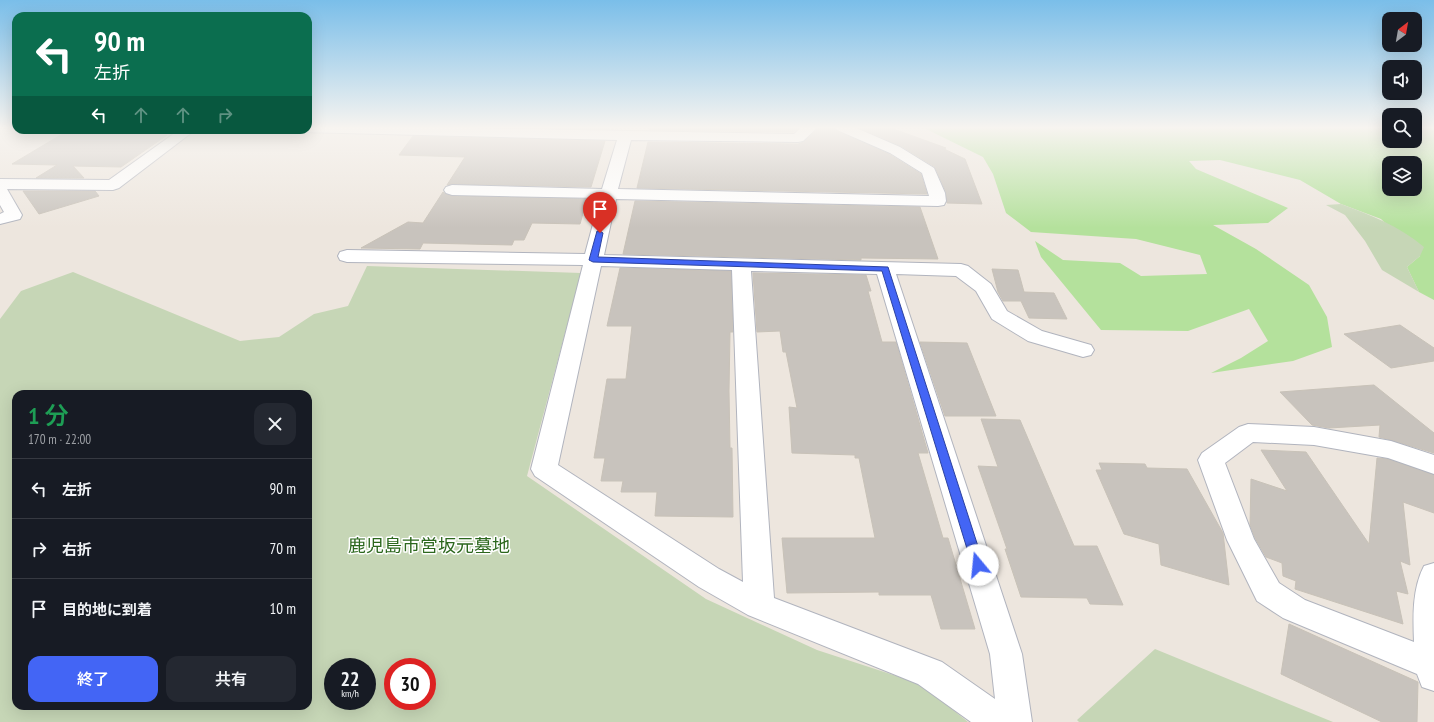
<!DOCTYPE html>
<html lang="ja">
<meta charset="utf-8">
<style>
:root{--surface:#171b24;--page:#242831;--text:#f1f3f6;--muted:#9ea1a6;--line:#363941;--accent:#4365f5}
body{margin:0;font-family:"PT Sans Narrow","Noto Sans JP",sans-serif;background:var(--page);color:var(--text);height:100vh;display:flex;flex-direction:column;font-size:15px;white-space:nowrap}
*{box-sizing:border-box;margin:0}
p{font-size:13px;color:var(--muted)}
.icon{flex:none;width:22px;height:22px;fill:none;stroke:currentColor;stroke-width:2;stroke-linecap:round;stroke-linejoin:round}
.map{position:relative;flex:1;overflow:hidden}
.side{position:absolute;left:12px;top:390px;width:300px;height:320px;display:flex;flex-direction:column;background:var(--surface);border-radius:12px;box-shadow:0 4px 16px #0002}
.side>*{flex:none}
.guide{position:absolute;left:12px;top:12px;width:300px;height:122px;border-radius:12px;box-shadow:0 4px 16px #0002;background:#0b6e4f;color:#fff;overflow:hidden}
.needle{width:26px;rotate:31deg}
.fabs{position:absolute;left:1382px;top:12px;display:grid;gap:8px}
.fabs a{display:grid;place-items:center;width:40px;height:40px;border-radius:8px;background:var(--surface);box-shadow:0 4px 16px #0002;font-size:20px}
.speed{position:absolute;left:324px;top:658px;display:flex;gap:8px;font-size:20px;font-weight:700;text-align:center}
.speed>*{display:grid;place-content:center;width:52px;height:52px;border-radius:50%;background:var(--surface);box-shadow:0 4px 16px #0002;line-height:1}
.speed small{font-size:10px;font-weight:400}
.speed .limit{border:6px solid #d22;background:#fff;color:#111}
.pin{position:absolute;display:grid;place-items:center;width:34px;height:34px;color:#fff;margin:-41px -17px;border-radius:50% 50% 50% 0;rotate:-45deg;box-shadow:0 0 4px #0007}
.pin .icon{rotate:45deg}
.me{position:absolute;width:44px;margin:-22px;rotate:343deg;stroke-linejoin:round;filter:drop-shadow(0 0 3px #0008)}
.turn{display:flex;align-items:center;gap:14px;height:84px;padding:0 16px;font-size:18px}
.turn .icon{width:52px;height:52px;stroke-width:2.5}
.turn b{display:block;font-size:28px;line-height:34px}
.lanes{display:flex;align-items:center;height:38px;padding:0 16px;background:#0003;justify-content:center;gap:20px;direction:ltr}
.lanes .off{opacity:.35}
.round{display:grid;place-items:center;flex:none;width:42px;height:42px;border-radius:12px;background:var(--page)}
.summary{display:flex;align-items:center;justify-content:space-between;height:68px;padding:0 16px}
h1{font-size:24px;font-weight:600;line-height:30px;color:#1e9e55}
.cta{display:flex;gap:8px;margin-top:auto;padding:8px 16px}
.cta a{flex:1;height:46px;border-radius:12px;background:var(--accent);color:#fff;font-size:16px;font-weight:600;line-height:46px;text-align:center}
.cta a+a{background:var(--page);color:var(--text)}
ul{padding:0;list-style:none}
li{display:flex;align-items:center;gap:12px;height:60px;padding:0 16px;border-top:1px solid var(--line)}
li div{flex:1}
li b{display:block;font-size:15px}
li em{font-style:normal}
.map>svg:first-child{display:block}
</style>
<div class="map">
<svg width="1434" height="722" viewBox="0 0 1434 722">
<rect width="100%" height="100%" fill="#ede6de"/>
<path fill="#b4e19c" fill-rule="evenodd" d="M922 127 1389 128V141H1415V127H1434V300L1419 292 1407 267 1420 256 1381 219 1341 204 1300 180 1220 160 1189 161 1196 169 1288 208 1268 223 1213 225 1256 249 1309 285 1327 317 1332 347 1293 361 1211 373 1241 358 1268 341 1249 309 1188 331 1101 330 1041 257 1035 241 1063 260 1120 263 1141 276 1207 274 1200 255 1136 239 1031 232 1006 213 993 174 983 157ZM1389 163H1415V189H1389Z"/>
<path fill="#c6d6b6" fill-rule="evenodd" d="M1341 204C1371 215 1399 226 1424 247L1420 256 1407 267 1419 292 1382 270 1365 241 1345 215 1326 205Z
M367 266 581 273 527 476 706 599 817 650 921 684 968 722H0V319L21 291 73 272 240 341 279 337 314 314 348 306ZM16 394H308V706H16ZM333 667H367V701H333ZM393 667H427V701H393Z
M1155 649 1333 722H1079L1077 720Z"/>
<path fill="#c8c3bd" stroke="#c8c2b8" d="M498 127H609L608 129Z
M651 127H800L793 132 650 130Z
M819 127H834L836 131 889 154 921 174 927 194 637 188 648 142 798 144 804 142Z
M858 127H888L946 148 944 149 965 159 982 204 947 203 946 192 935 167 901 146Z
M64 133 167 135 121 167 73 166 84 178H36L57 165 12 164Z
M413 136 605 141 591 187 452 184 447 185 465 157 399 155Z
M23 191H95L99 196 39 214Z
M443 192 446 194 452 196 587 199 580 224 532 223 524 240H514L512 245 423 243 420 249 361 248 408 222 423 223Z
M635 201 920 207 938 259 861 258V260L623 254Z
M620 268 731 271 733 332H730L729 391 730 448H732L733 517 655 516 657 492H621L623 481H601L605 458H594L607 379H626L632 326H607Z
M992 269 1018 270 1024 292 1054 293 1067 319 1029 318 1021 301H1003L998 292Z
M753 273 866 275 871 291H868L882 342H896L928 453H918L943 538H948L975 629H941L931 595H879V592L787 593 782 538H875L859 458H855V455L792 453 789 407 797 408 786 352H783L780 331 757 332Z
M1400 325 1434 348V361L1391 368 1344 334Z
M920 342 967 343 996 416H945Z
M1374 385 1434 433V453L1391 440 1379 437 1380 425 1329 428 1312 425 1280 392Z
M981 419 1020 420 1074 546H1097L1123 605 1090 604 1087 598 1021 597 1005 549H1007L978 466 998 467Z
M1261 450 1306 452 1369 544 1377 458 1388 459 1434 475V513L1403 502 1410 565 1400 561 1408 594 1396 591 1403 624 1295 589 1296 581 1283 576 1282 563 1266 557 1255 538 1250 525 1251 479 1287 491Z
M1099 463 1145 464 1147 468 1187 469 1223 533 1229 585 1161 565 1159 544 1124 534 1096 470H1102Z
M1289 624 1418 682 1417 722H1382L1281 674Z"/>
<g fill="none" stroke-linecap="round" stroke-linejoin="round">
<defs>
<path id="street" d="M308 127H412L794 134 802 127H818L803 141 798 142 631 140 618 189 929 196 922 173 890 153 837 130 835 127H854L900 147 934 168 945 193 946 201 944 205 938 206 616 199 604 255 961 264 968 266 991 284 1007 311 1042 331 1091 345 1094 350 1091 355 1083 357 1028 341 992 319 976 291 956 276 896 274 1022 654 1032 722H971L918 684 748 615 699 587 535 476 531 469 583 265 347 262 340 260 338 256 340 252 347 250 585 254 600 198 452 195 446 193 444 190 446 187 452 185 602 189 617 140 303 132 302 130H308ZM601 266 732 270 743 582 719 569 558 465ZM751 271 877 274 990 654 995 699 942 662 774 598Z
M179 130H195L119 188 113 190 7 189 22 215 20 219 0 224V214L4 212 0 205V179L109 180Z
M1248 424 1314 427 1391 441 1434 455V474L1388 458 1314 445 1253 442 1225 463 1254 539 1279 583 1305 600 1414 642C1413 617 1412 589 1424 566L1434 563V691L1422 687 1417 674 1283 618 1257 601 1227 540 1198 460 1202 453 1239 427Z"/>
</defs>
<use href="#street" stroke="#b1b4be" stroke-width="2"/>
<use href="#street" fill="#fff" fill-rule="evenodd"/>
</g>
<linearGradient id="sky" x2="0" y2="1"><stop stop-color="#7abee9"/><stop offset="0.56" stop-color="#f7f4f0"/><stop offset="1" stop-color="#f7f4f0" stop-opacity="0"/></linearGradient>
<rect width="1434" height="228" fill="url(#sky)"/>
<path fill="#4365f5" stroke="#2c429f" d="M597 231H600L603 233 598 257 888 267 984 565 982 568 978 570 974 568 972 565 882 271 593 262 589 260Z"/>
<g text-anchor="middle" stroke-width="3" stroke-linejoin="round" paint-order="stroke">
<g font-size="18" fill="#2c671d" stroke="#fff">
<text x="429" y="552">鹿児島市営坂元墓地</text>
</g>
</g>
</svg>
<div class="fabs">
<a><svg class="needle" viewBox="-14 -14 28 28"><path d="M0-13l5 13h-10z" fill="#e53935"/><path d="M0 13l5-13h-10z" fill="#9ea1a6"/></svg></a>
<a><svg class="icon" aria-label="sound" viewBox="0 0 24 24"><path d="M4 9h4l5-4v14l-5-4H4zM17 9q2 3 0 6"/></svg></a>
<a><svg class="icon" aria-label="search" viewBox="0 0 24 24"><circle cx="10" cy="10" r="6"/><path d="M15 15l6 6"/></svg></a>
<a><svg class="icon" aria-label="layers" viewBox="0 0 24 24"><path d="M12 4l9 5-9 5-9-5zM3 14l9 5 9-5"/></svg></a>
</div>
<div class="speed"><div>22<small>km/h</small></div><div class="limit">30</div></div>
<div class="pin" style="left:600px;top:233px;background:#d93025"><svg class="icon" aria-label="arrive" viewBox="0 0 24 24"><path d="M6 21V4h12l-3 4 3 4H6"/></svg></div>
<svg class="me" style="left:978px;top:565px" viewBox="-20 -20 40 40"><circle r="19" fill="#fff"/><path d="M0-13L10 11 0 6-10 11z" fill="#4365f5"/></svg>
<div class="guide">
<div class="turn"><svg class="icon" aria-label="left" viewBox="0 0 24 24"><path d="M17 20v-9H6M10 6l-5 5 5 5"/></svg><div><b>90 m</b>左折</div></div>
<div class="lanes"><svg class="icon" aria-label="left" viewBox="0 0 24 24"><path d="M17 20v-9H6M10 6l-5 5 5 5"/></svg><svg class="icon off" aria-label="ahead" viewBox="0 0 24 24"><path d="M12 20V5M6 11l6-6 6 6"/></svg><svg class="icon off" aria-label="ahead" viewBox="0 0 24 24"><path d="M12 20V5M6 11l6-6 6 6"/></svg><svg class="icon off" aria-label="right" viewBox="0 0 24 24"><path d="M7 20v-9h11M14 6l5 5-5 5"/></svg></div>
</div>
<section class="side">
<div class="summary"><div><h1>1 分</h1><p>170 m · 22:00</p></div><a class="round"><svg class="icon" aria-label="close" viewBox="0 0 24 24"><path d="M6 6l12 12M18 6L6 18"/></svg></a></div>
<ul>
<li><svg class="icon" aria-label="left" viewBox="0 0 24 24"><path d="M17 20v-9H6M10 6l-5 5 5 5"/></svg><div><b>左折</b></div><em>90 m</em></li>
<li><svg class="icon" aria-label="right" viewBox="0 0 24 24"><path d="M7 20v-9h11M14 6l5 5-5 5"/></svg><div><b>右折</b></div><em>70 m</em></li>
<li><svg class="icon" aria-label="arrive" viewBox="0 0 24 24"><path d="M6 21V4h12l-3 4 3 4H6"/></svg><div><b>目的地に到着</b></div><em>10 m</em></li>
</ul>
<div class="cta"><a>終了</a><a>共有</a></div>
</section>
</div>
